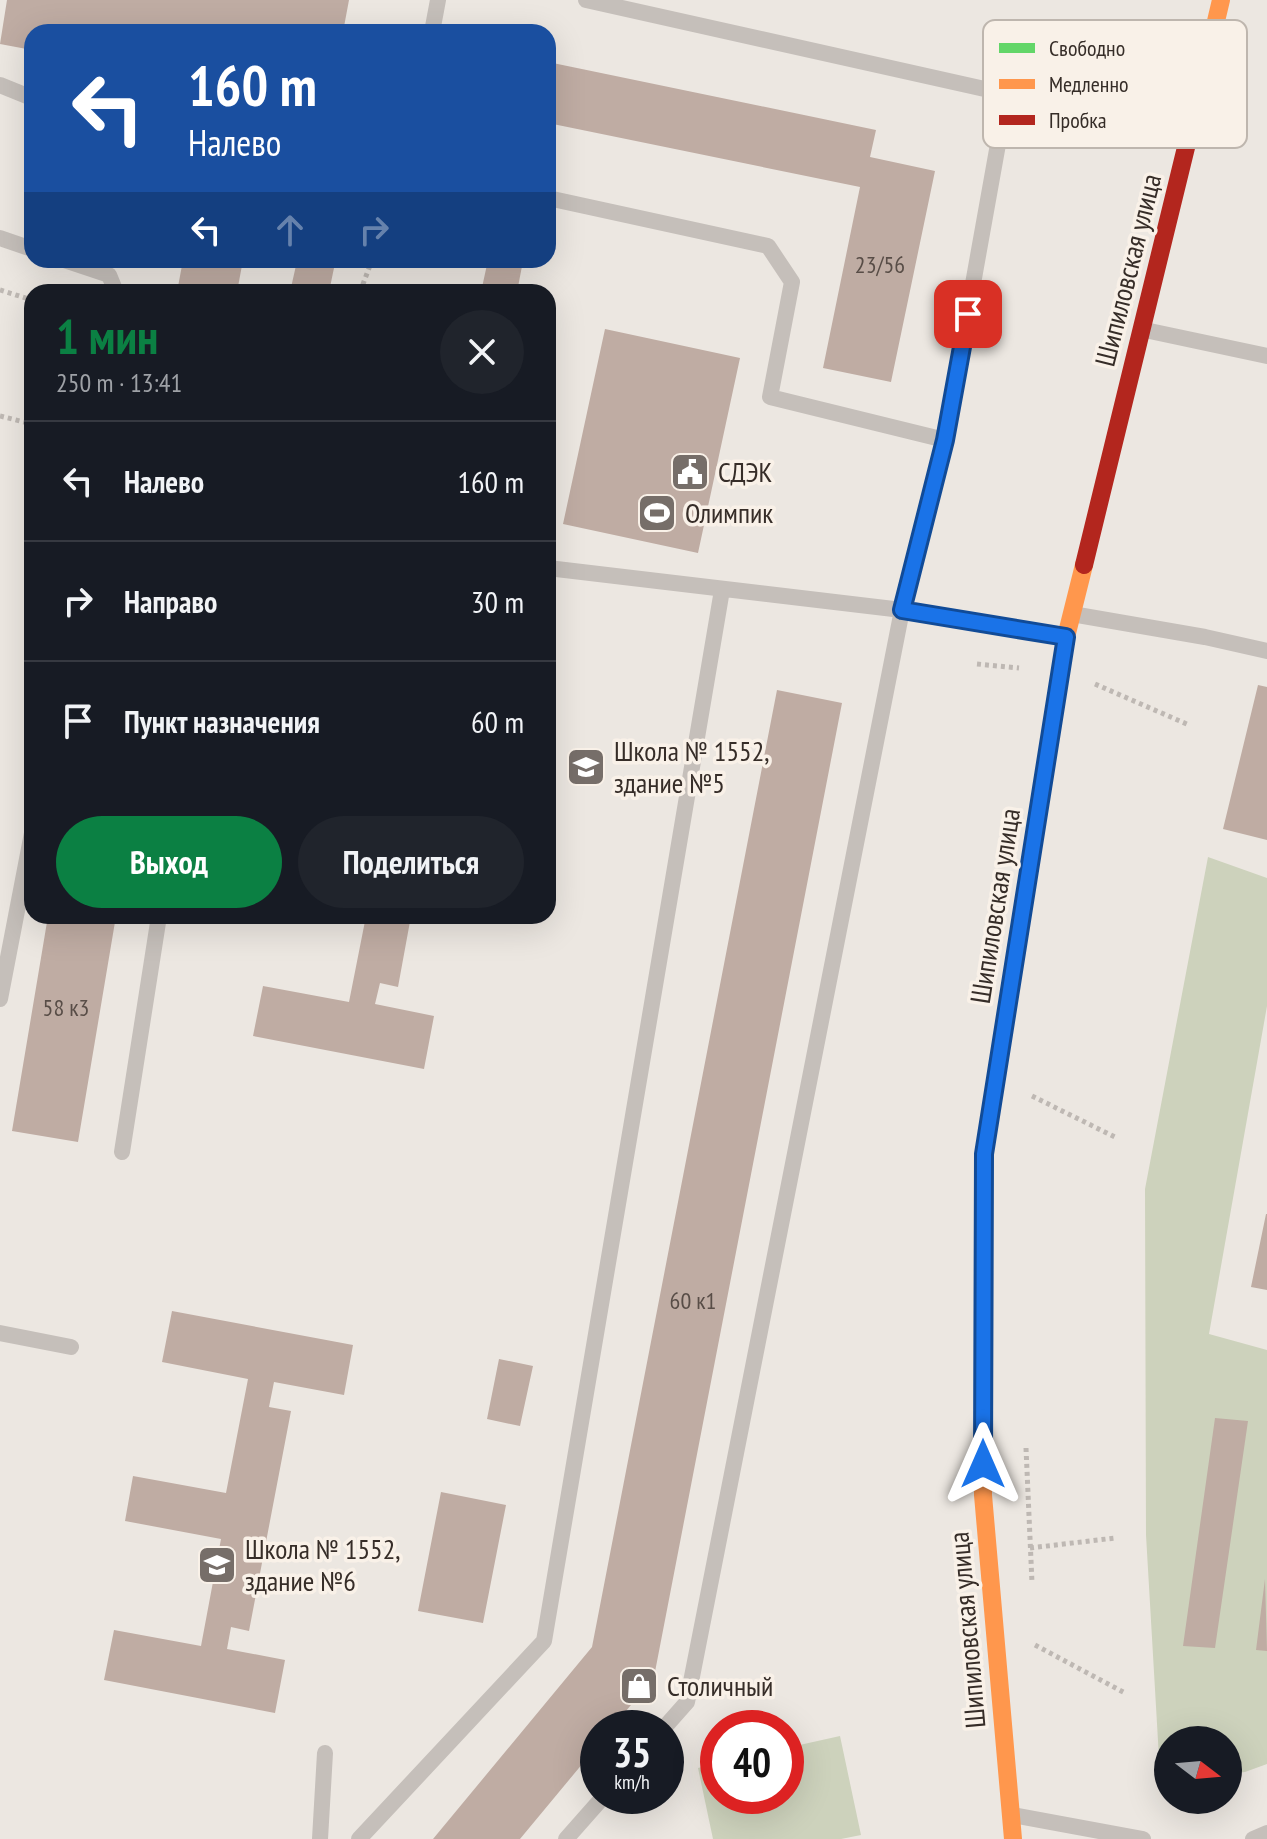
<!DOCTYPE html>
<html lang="ru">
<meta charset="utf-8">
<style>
:root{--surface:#171b24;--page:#20242c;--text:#f1f3f6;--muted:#9ea1a6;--line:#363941;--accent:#0b8043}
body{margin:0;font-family:"PT Sans Narrow",sans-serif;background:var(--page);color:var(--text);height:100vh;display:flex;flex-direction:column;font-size:30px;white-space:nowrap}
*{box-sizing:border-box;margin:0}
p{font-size:26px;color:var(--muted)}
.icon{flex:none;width:44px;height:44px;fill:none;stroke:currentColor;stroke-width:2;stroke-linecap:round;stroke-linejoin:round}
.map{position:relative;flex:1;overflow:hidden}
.side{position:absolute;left:24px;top:284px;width:532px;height:640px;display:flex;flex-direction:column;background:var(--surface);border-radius:24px;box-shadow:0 8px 32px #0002}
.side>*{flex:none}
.hud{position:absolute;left:24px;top:24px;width:532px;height:244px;border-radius:24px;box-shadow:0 8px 32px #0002;background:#1a4fa0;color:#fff;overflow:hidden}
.needle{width:52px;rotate:106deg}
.fabs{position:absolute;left:1154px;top:1726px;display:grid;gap:16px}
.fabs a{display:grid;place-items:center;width:88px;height:88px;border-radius:50%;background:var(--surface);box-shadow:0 8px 32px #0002;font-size:40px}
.speed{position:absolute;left:580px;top:1710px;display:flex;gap:16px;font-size:40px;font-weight:700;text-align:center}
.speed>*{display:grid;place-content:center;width:104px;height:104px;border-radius:50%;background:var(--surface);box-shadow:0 8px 32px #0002;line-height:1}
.speed small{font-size:20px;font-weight:400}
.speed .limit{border:12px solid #d22;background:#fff;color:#111}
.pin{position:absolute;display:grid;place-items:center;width:68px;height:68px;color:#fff;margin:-34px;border-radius:16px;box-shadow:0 4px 12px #0006}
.me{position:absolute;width:88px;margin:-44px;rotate:0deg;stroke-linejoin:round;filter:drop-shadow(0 0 6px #0008)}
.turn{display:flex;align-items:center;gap:28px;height:168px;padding:0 32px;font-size:36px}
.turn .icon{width:104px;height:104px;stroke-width:2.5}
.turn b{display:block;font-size:56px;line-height:68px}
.lanes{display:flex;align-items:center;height:76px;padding:0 32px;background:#0003;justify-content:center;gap:40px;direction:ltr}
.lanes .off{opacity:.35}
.round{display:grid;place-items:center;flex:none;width:84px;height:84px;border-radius:42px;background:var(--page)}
.head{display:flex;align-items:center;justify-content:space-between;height:136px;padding:0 32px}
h1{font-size:48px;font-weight:800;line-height:60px;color:var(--accent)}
.cta{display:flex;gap:16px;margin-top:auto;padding:16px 32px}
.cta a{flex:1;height:92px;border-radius:48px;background:var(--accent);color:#fff;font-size:32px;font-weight:800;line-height:92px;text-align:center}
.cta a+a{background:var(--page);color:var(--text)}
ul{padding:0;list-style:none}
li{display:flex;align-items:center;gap:24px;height:120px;padding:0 32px;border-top:2px solid var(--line)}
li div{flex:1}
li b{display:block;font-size:30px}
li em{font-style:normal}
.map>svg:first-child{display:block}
</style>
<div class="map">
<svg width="1267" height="1839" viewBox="0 0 1267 1839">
<rect width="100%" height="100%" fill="#ece7e1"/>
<path fill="#cdd2bc" d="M1208 857 1267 878V1006L1209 1334 1267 1350V1764L1245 1772 1228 1774V1740H1168V1764L1159 1758 1146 1535 1145 1189Z
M840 1736 861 1835 841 1839H713L698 1768 718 1763V1796H786V1748Z"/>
<path fill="#bfaca3" d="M7 0H349L343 32H32V50L0 44Z
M548 62 876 130 870 157 935 171 891 382 823 368 860 187 548 123Z
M183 260H243L237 292H177Z
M488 260 523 261 517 292H481Z
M297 261 334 268 329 292H290Z
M605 329 740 358 698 553 563 524Z
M1258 685 1267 687V840L1223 829Z
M777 690 842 703 654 1677 612 1728H598V1745L520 1839H433L592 1647Z
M48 916H116L78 1142 12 1131Z
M366 916H411L398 987 380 983 375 1004 434 1016 424 1069 253 1036 263 986 349 1002Z
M1266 1214H1267V1290L1251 1287Z
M172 1311 353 1345 344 1395 274 1382 269 1407 291 1411 249 1631 231 1627 227 1649 285 1660 275 1713 104 1680 114 1630 201 1646 221 1539 125 1521 133 1476 226 1493 248 1379 162 1362Z
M499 1359 533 1366 520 1426 487 1419Z
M1215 1418 1248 1421 1215 1648 1183 1646Z
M441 1492 506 1505 483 1623 418 1611Z
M1265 1579 1267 1651 1256 1650Z"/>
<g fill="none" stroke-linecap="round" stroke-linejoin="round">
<path stroke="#beb8b3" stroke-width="5" stroke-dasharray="4 4" stroke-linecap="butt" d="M0 290 32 300
M360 292 372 260
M0 416 32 424
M977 664 1019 668
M1095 684 1189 725
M1032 1096 1117 1138
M1026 1448 1032 1583
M1030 1548 1115 1538
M1035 1645 1125 1693"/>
<path stroke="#c5bfba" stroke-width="16" d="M586 0 1007 94 945 440 902 610 1064 637
M432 32 438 0
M0 85 32 98
M548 198 768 246 792 282 770 397 945 440
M0 238 32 249
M64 260 109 275 116 292
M1145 330 1267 356
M548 568 902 610 687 1702 664 1728
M1072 614 1205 637 1267 651
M0 999 32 833
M122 1152 159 916
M0 1333 71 1347
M1012 1815 1143 1839
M320 1839 325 1753
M359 1839 544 1641 722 590
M566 1839 604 1796
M1253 1839 1267 1833"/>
<path stroke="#63d668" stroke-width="18" d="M984 1278V1154L1023 907"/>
<path stroke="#ff974d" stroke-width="18" d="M1191 127 1221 0
M1023 907 1066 637 1084 565
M984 1278 983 1495 1013 1839"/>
<path stroke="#b3261e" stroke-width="18" d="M1084 565 1191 127"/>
</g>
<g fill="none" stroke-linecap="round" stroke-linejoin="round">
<defs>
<path id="route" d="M968 314 945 440 902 610 1066 637 984 1154 983 1464"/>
</defs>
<use href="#route" stroke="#114b97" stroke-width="20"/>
<use href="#route" stroke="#1a73e8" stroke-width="14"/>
</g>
<defs>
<symbol id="civic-square" viewBox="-11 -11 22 22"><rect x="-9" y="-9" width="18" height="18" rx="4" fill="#766e69" stroke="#f9f1e8"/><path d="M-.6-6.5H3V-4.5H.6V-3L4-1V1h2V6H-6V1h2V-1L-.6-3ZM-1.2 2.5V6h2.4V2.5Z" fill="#fff"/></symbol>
<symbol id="stadium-square" viewBox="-11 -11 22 22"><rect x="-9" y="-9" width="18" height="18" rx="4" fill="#766e69" stroke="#f9f1e8"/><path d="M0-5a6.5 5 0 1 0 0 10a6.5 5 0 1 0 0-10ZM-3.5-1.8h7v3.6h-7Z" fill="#fff"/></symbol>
<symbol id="school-square" viewBox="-11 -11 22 22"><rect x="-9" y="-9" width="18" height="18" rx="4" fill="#766e69" stroke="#f9f1e8"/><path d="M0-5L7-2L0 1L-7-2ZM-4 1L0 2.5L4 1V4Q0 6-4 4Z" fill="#fff"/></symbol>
<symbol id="shop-square" viewBox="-11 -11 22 22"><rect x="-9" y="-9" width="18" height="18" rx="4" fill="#766e69" stroke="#f9f1e8"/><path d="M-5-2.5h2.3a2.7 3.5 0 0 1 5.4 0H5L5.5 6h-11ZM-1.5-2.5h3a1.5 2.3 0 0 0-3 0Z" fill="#fff"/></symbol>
</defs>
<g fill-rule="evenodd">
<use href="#civic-square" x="668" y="450" width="44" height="44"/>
<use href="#stadium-square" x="635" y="491" width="44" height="44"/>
<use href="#school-square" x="564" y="745" width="44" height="44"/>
<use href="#school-square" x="195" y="1543" width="44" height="44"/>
<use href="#shop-square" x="617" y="1664" width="44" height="44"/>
</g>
<g text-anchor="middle" stroke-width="7" stroke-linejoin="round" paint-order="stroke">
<g font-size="24" fill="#584d47">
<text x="880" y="273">23/56</text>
<text x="66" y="1016">58 к3</text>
<text x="693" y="1309">60 к1</text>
</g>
<g font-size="28" fill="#362d28" stroke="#f9f1e8">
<text transform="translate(1128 270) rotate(-76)" y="10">Шипиловская улица</text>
<text transform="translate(995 906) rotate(-81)" y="10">Шипиловская улица</text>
<text transform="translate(967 1630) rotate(-95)" y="10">Шипиловская улица</text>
</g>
<g font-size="28" fill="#362d28" stroke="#f9f1e8" text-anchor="start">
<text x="718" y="482">СДЭК</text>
<text x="685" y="523">Олимпик</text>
<text x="614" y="761">Школа № 1552,<tspan x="614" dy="32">здание №5</tspan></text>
<text x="245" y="1559">Школа № 1552,<tspan x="245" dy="32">здание №6</tspan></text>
<text x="667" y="1696">Столичный</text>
</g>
</g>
<rect x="983" y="20" width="264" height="128" rx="12" fill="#f9f1e8" stroke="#beb6ae" stroke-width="2"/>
<rect x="999" y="43" width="36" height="10" fill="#63d668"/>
<rect x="999" y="79" width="36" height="10" fill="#ff974d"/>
<rect x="999" y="115" width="36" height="10" fill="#b3261e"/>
<g font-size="22" fill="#362d28">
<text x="1049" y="56">Свободно</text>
<text x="1049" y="92">Медленно</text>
<text x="1049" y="128">Пробка</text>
</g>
</svg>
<div class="fabs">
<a><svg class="needle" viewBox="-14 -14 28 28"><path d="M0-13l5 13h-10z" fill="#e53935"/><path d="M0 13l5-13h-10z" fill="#9ea1a6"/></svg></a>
</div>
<div class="speed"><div>35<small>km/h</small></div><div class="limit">40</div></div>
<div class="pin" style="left:968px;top:314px;background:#d93025"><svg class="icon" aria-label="arrive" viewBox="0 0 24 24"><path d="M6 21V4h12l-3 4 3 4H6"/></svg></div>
<svg class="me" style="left:983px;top:1464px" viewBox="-20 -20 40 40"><path d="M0-17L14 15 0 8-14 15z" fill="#1a73e8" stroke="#fff" stroke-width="4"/></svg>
<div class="hud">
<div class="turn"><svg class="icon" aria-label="left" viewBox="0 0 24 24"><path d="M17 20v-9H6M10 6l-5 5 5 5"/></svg><div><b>160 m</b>Налево</div></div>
<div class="lanes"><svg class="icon" aria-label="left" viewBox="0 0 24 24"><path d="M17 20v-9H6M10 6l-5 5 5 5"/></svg><svg class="icon off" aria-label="ahead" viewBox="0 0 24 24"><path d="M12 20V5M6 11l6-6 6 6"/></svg><svg class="icon off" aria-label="right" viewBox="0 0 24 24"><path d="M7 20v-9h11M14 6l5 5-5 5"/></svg></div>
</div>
<section class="side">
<div class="head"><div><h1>1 мин</h1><p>250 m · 13:41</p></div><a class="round"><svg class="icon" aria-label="close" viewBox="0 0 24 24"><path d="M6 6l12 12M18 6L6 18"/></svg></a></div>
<ul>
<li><svg class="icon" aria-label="left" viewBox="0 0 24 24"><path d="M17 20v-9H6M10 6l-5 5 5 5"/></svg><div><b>Налево</b></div><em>160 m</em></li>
<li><svg class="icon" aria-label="right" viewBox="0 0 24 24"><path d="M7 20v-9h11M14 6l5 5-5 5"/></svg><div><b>Направо</b></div><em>30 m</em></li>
<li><svg class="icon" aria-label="arrive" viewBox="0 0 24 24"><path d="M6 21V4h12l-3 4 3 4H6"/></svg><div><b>Пункт назначения</b></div><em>60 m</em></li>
</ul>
<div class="cta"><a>Выход</a><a>Поделиться</a></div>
</section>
</div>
